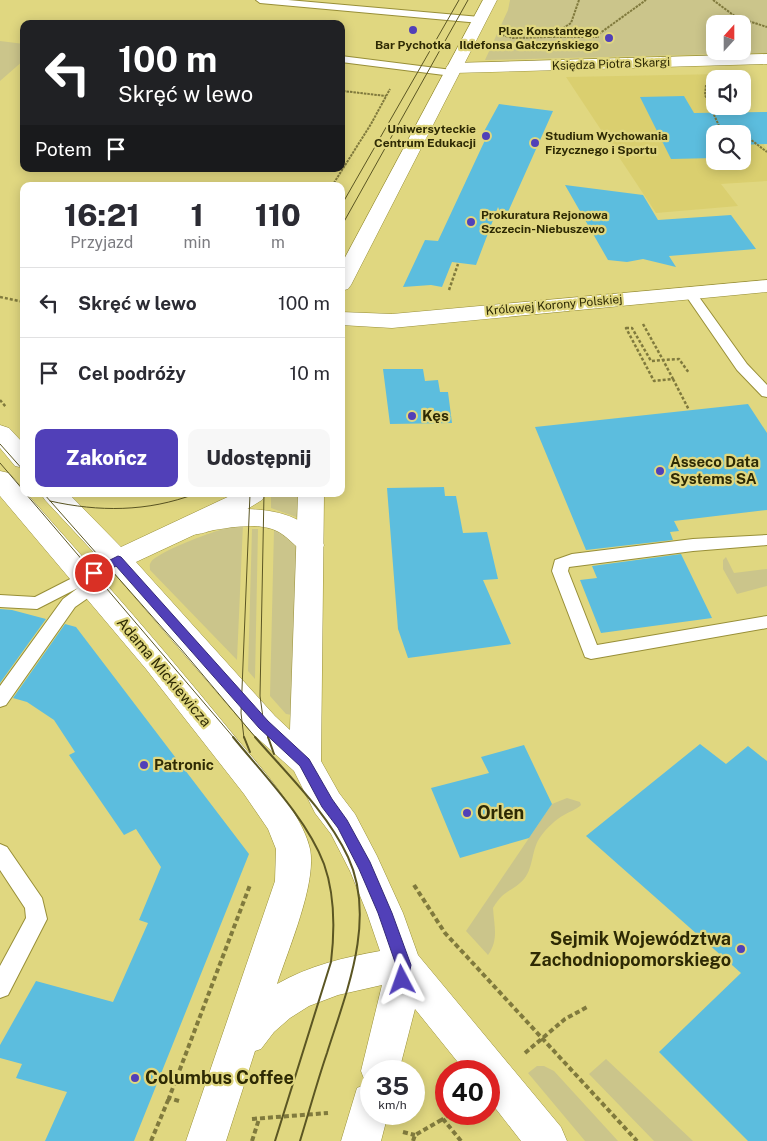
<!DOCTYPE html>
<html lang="pl">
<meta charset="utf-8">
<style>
:root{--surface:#fff;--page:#f7f7f7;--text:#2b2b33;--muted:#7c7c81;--line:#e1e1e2;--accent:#5140b8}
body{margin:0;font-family:"Public Sans",sans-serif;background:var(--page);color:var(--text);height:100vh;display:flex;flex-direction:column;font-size:19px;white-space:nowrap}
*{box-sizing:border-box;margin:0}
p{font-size:16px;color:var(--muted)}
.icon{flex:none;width:28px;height:28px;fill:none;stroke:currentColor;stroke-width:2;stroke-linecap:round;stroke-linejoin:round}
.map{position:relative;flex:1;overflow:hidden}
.drawer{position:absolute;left:20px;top:182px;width:325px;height:315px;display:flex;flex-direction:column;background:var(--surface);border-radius:10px;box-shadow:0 2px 12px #0003}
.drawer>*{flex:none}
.top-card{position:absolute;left:20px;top:20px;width:325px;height:152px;border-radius:10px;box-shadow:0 2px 12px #0003;background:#202124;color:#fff;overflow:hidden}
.needle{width:32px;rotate:21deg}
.controls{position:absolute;left:706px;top:15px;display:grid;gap:10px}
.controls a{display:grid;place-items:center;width:45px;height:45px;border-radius:10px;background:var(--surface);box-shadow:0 2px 12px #0003;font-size:25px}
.speed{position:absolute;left:360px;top:1060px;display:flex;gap:10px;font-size:25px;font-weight:700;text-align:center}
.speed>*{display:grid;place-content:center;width:65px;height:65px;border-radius:50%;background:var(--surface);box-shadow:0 2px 12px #0003;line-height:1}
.speed small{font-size:12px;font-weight:400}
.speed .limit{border:8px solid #d22;background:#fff;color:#111}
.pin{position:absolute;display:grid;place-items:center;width:42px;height:42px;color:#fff;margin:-21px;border:2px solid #fff;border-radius:50%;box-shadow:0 1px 5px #0007}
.me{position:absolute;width:55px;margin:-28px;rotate:356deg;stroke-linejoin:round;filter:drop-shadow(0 0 4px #0008)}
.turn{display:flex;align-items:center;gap:18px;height:105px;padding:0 15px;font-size:22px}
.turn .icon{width:65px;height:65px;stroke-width:2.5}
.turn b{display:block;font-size:35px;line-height:42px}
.then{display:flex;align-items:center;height:48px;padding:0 15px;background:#0003;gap:10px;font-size:19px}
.eta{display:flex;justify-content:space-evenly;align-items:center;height:85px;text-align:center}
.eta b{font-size:30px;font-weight:800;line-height:35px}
.button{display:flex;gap:10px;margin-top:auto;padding:10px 15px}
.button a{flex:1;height:58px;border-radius:10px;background:var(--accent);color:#fff;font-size:20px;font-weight:800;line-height:58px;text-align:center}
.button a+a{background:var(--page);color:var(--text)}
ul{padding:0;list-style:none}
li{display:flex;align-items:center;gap:15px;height:70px;padding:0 15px;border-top:1px solid var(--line)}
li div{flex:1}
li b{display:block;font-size:19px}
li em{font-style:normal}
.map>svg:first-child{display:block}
</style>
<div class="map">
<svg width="767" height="1141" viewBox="0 0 767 1141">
<rect width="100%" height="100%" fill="#e0d780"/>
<path fill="#dacf6f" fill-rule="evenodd" d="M722 74 725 79H715V106H741L767 150V181L721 184 738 206 656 213 566 77ZM715 134H742V161H715Z"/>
<path fill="#cbc58b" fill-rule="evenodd" d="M510 0H767V53L485 60 508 10ZM715 24H742V51H715Z
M0 41 24 44V60L0 81Z
M274 494H302L303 514 300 517H296L271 508V497Z
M243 524 237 660 150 570C150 566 149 565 151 562 160 550 226 526 243 524Z
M252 529H258L255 679 248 671Z
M274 529 289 538 300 550 292 715 286 714 270 696Z
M726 557 734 573 767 569V586L737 594 723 569V560Z
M567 798 580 802 581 805C576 810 570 811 564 815 556 819 546 829 541 836 531 849 534 867 524 879 511 893 504 889 493 908 494 925 499 940 488 955L466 931 552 804Z
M606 1059 693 1141H654L589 1074Z
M537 1066H544L554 1071 618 1141H585L528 1073Z"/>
<path fill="#5cbdde" d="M684 96 694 113 767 112V144L742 145V134H715V158L671 159 640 97Z
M499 104 553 111 504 221 498 207 476 265 452 262 442 287 431 285 403 287 425 240 438 241 486 138 481 137Z
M565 185 643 195 658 220 731 215 756 249 669 256 676 267 643 259 627 262 608 260Z
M383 369H423L425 381 438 380 440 392H448L452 423 390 424Z
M748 404 767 433V510L674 521 679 531 670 532 673 540 586 550 535 427Z
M444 487 445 496H456L463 533 487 532 498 579 483 580 511 644 408 658 398 629 387 488Z
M681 554 712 618 601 633 580 580 597 578 592 566Z
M0 609 12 610 46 619 0 683Z
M65 624 76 627 249 854 134 1141H45L67 1092 16 1078 22 1064 0 1058V1045L36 981 113 1002 148 923 139 920 161 867 136 829 124 835 69 755 75 752 54 720 27 702 13 698Z
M700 744 726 764 748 746 767 761V1141H748L659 1052 741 973 586 836Z
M524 745 552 804 529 838 460 858 431 788 489 773 481 757Z"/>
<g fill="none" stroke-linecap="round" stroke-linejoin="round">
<defs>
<path id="service" d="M256 0H288L480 17 484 20 480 23 260 3Z
M341 56 452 70 457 73 452 76 341 62Z
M690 289 694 290 747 364 767 385V397L762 396 737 370 684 293Z
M767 535V545L693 551 569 567 568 571 597 645 767 616V628L591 659 585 657 552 571 555 560 572 554 693 539Z
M84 572 90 574 92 578 90 582 98 583 100 587 98 591 75 607 6 705 0 707V686L63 599 78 588 37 609 0 607V595L35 597Z
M0 844 7 847 42 898 47 919 8 995 0 998V966L26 918 25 908 0 870Z"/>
<path id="minor" d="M767 54V64L454 73 448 71 446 68 448 65 454 63Z
M767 280V292L392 328 341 325V312L392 314Z
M241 509C273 509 307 515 324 545L321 552C297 558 293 536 272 529 254 523 232 527 214 530 202 533 193 537 181 533L177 527 181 521 214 512Z"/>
<path id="tertiary" d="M483 0H497L351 285 348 289 341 291V265Z
M0 425 9 428 24 444V468L15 466 0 448Z
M0 471 9 473 24 490V494H27L90 565 92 561 99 558 45 500 41 494H69L121 547 234 494H266L262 500 241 513 136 562 275 716 290 730 298 494H324L321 761 339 793 355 814 377 856 403 913 418 955 561 1127 567 1141H521L489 1100V1071H465L415 1009 399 1071H371V1114H388L381 1141H341L357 1088 366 1084 361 1071 382 985 338 995 309 1006 290 1018 274 1032 261 1049 255 1051 226 1141H186L275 881 276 849 268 829 244 794 146 669 0 496ZM114 573 253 734 294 771 315 813 331 834 350 871 367 913 380 951C345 957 308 966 277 984 288 950 317 883 310 849 302 812 256 762 232 733 189 680 145 628 100 577Z"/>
</defs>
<use href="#service" stroke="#988f37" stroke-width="2"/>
<use href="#minor" stroke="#988f37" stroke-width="1"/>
<use href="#tertiary" stroke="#988f37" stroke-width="1"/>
<path stroke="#807a3d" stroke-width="2" stroke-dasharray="2.5 1" stroke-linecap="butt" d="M579 0 571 23 550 37H599
M713 0 736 17 767 27
M502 35 513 38 550 37
M596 36 646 0
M706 85 705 95 720 128 746 136 767 152
M343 91 386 96
M332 186 371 124 390 89"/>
<path stroke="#807a3d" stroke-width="2.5" stroke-dasharray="3 2" stroke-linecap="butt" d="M449 290 458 264
M0 297 24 302
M643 324 663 360 679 359 689 373
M626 328H632L651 361 663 360 673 379 654 381Z
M673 379 689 410
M0 400 6 407"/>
<path stroke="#807a3d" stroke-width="4" stroke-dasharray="5 3" stroke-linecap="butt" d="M414 885 445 933 637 1141
M525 1053 565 1019 589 1006
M179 1101 169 1098 250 885
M450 1114 443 1119 461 1141
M252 1119 328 1113
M403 1132 415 1135
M151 1141 169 1098
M252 1141 259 1119
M413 1141 415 1135 443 1119"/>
<use href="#service" fill="#fff" fill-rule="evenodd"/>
<use href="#minor" fill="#fff" fill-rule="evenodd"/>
<use href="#tertiary" fill="#fff" fill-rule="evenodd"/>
<path stroke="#5b5623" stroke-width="1" d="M341 206 459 0
M341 227 468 0
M0 444 24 471
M0 463 24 491
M26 494 234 738
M44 494 181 649 256 738
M85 494H135
M264 494 260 696 264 725 268 738
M50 501C99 512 147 512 195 494
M244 738 241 713 250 494"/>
<path stroke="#5b5623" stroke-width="2" d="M233 737C263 774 307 819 324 864 335 895 335 929 331 962L275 1141
M244 737 250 752
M255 737C287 774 327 812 348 857 377 919 346 993 327 1053 317 1082 309 1112 300 1141
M268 737 274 754"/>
</g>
<path fill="#5140b8" stroke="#352a78" d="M118 556 121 557 268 721 309 759 332 799 347 820 370 862 392 913 411 965 407 985 402 987 396 985 394 980 396 965 378 913 359 869 338 828 322 807 300 766 259 728 116 566 98 576H90L88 573 90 570Z"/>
<g fill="#5140b8" stroke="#e0d780" stroke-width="2">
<circle cx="413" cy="30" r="5"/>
<circle cx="609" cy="38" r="5"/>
<circle cx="486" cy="136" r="5"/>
<circle cx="535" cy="143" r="5"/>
<circle cx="471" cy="222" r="5"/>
<circle cx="412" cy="416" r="5"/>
<circle cx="660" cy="471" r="5"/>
<circle cx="144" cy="765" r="5"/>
<circle cx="467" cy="813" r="5"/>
<circle cx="741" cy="949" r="5"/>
<circle cx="135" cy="1078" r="5"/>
</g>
<g text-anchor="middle" stroke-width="4.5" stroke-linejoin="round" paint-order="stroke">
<g font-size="12" font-weight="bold" fill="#2e2a04" stroke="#e0d780" text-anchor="end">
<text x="599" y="35">Plac Konstantego<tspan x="599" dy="14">Ildefonsa Gałczyńskiego</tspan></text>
<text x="413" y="49" text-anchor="middle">Bar Pychotka</text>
<text x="476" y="133">Uniwersyteckie<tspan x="476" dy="14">Centrum Edukacji</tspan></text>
<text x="545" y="140" text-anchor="start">Studium Wychowania<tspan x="545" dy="14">Fizycznego i Sportu</tspan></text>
<text x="481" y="219" text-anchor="start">Prokuratura Rejonowa<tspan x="481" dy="14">Szczecin-Niebuszewo</tspan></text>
</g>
<g font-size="12" fill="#2e2a04" stroke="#e0d780">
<text transform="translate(611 64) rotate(-2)" y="4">Księdza Piotra Skargi</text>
<text transform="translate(554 305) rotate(-5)" y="4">Królowej Korony Polskiej</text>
</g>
<g font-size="15" font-weight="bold" fill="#2e2a04" stroke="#e0d780" text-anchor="start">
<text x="422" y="421">Kęs</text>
<text x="670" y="467">Asseco Data<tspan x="670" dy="17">Systems SA</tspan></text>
<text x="154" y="770">Patronic</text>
</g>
<g font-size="15" fill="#2e2a04" stroke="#e0d780">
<text transform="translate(164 672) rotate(50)" y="5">Adama Mickiewicza</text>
</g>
<g font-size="18" font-weight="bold" fill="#2e2a04" stroke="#e0d780" text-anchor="start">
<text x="477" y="819">Orlen</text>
<text x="731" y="945" text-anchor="end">Sejmik Województwa<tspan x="731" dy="21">Zachodniopomorskiego</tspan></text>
<text x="145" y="1084">Columbus Coffee</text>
</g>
</g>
</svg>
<div class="controls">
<a><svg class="needle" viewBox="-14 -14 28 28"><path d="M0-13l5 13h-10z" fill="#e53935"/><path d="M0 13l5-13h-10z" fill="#7c7c81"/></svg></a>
<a><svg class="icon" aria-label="sound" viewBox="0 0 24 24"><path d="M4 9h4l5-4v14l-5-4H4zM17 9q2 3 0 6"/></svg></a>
<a><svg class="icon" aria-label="search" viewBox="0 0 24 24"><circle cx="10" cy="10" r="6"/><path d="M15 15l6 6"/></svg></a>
</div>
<div class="speed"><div>35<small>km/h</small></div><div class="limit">40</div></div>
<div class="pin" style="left:94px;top:573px;background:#d93025"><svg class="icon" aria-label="arrive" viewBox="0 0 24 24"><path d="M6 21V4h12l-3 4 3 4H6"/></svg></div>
<svg class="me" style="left:402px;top:980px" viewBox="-20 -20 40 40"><path d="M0-17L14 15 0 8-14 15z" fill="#5140b8" stroke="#fff" stroke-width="4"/></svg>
<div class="top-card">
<div class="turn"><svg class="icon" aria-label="left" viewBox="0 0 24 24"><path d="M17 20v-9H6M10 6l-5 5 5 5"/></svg><div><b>100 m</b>Skręć w lewo</div></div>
<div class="then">Potem<svg class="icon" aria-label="arrive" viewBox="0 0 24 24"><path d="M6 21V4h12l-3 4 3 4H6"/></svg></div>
</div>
<section class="drawer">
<div class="eta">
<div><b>16:21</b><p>Przyjazd</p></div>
<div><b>1</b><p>min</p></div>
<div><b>110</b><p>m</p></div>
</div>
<ul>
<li><svg class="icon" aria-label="left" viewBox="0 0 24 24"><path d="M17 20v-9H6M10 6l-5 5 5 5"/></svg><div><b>Skręć w lewo</b></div><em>100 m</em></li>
<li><svg class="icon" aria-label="arrive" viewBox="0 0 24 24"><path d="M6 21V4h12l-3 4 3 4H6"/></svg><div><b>Cel podróży</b></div><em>10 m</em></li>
</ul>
<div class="button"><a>Zakończ</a><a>Udostępnij</a></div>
</section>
</div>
